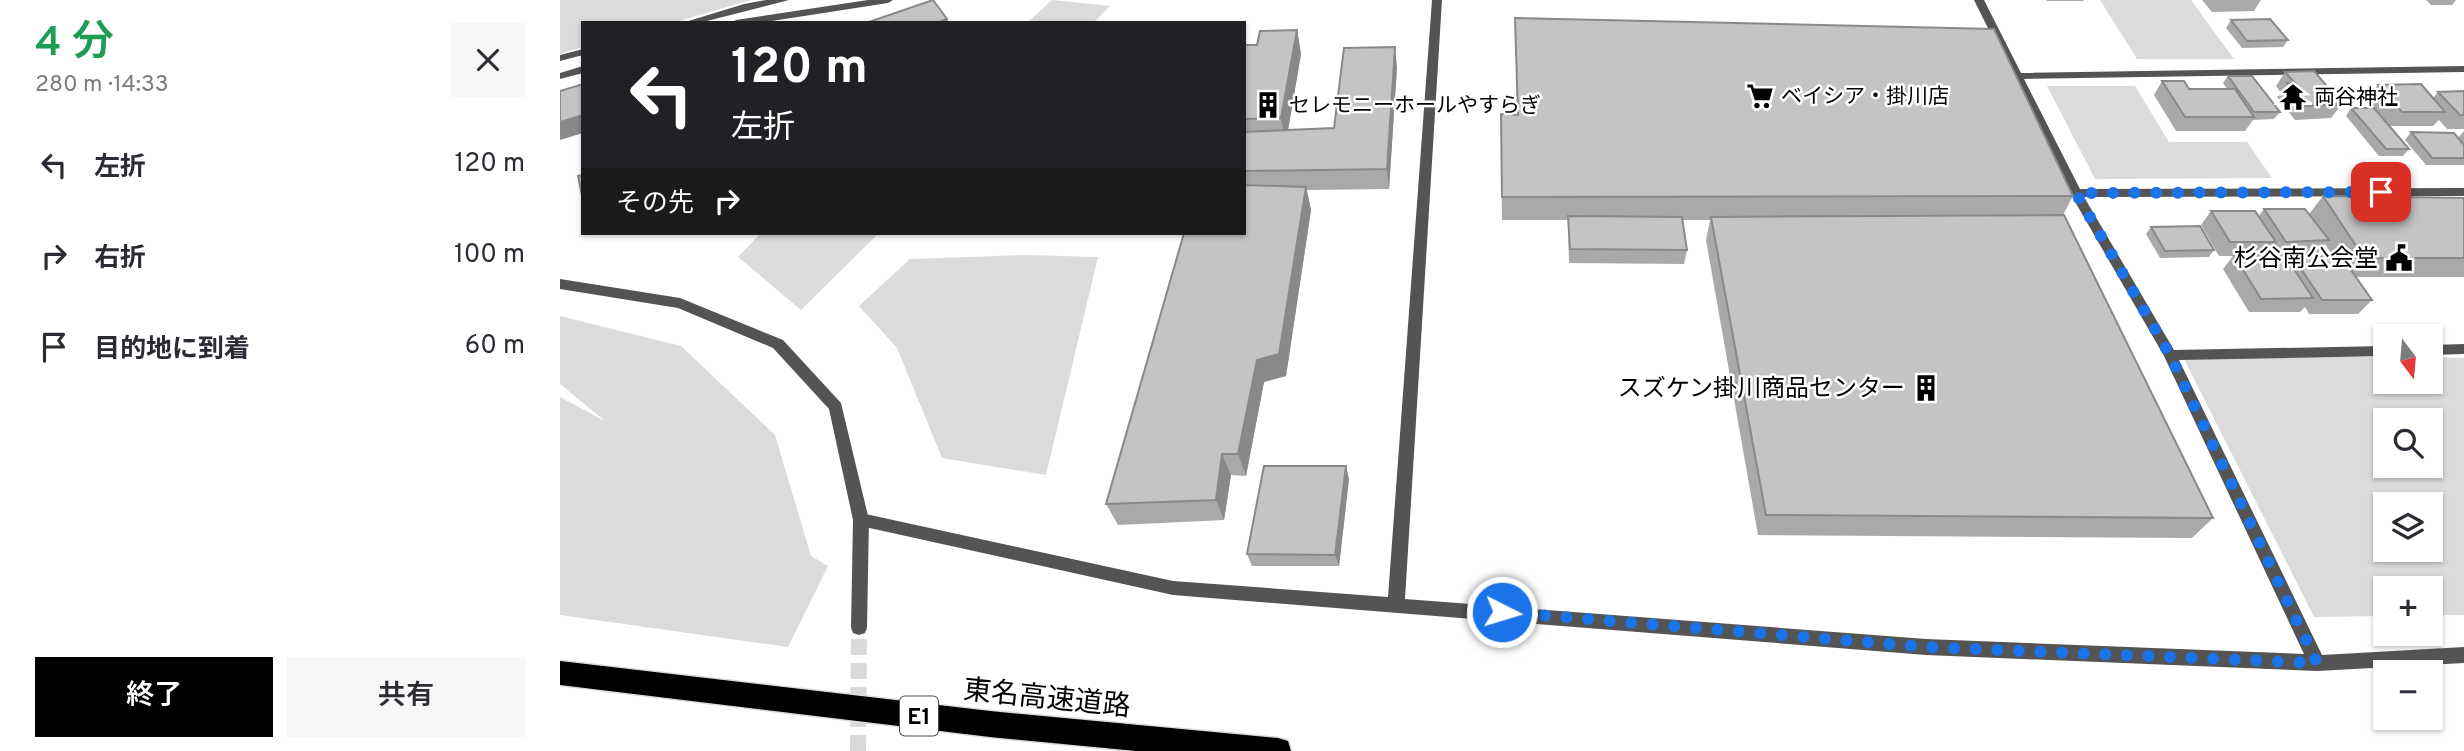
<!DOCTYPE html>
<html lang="ja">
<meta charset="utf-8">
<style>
:root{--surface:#fff;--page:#f7f7f7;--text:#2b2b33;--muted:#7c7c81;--accent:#000}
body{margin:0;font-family:Overpass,"Noto Sans JP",sans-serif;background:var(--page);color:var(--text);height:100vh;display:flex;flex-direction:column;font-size:26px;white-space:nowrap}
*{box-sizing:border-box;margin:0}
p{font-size:23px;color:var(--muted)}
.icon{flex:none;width:38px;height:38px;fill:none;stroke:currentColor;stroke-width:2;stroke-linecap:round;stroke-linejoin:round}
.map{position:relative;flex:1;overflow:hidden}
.details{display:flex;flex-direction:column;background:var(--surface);width:560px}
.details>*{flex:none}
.guide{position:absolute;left:21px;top:21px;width:665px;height:214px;border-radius:0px;box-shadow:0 2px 5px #0004;background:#202124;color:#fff;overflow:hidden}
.needle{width:46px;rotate:164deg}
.tools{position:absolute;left:1813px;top:324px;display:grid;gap:14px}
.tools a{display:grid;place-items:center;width:70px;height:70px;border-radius:0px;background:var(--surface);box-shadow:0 2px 5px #0004;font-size:35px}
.pin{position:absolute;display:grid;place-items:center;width:60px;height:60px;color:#fff;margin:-30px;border-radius:14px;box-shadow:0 4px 10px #0006}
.me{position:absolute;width:77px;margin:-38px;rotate:95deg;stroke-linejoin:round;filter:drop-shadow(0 0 5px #0008)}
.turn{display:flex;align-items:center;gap:24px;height:147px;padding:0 35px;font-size:32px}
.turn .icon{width:91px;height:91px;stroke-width:2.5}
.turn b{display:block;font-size:49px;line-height:60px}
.then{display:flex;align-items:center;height:66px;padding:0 35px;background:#0003;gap:14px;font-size:26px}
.round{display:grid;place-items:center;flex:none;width:74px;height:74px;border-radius:0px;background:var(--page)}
.summary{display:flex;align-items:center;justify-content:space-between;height:119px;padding:0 35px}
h1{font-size:42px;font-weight:600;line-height:52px;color:#1e9e55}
.button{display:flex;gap:14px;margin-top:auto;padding:14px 35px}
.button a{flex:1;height:80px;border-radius:0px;background:var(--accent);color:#fff;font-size:28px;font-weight:600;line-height:80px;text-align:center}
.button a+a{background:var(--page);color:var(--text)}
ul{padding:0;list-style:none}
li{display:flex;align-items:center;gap:21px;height:91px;padding:0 35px}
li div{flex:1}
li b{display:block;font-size:26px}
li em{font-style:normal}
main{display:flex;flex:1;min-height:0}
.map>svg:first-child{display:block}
</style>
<main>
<section class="details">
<div class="summary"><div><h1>4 分</h1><p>280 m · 14:33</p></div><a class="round"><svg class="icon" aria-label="close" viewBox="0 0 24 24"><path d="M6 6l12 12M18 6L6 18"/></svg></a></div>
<ul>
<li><svg class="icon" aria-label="left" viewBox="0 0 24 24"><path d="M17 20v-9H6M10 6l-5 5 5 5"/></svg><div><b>左折</b></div><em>120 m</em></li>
<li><svg class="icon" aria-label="right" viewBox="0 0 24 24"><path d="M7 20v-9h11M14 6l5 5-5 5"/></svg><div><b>右折</b></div><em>100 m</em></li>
<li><svg class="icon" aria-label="arrive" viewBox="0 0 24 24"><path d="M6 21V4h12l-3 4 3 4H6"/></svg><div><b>目的地に到着</b></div><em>60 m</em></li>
</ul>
<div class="button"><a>終了</a><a>共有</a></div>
</section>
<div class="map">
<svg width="1904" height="751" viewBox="0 0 1904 751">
<rect width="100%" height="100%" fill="#fff"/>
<path fill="#dbdbdb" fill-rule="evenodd" d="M0 0H191L112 23H23V47L0 54Z
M492 0 550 6 533 23H467Z
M1540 0H1631L1674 59H1577Z
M1487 86H1575L1609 142H1687L1712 178 1535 179Z
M201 233H319L241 310 178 257Z
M466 255 538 257 486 475 382 458 337 348 299 306 350 259Z
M0 316 121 346 215 435 251 556 268 566 228 647 0 615V397L45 421 0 384Z
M1622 355 1825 357V382H1871V357L1904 358V615H1871V588H1825V616L1754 617ZM1825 420H1871V466H1825ZM1825 504H1871V550H1825Z"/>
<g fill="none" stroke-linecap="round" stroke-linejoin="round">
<path stroke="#d9d9d9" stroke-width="16" stroke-dasharray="16 8" stroke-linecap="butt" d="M298 751 299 627"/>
<defs>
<path id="motorway" d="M0 661 430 711 718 738 728 741 731 751H576L430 737 0 685Z"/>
</defs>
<use href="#motorway" stroke="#dbdbdb" stroke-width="3"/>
<path fill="#545454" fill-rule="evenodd" d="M872 0H882L845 599 1366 639 1744 654 1604 356 1510 193 1414 0H1424L1461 73 1904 66V72L1464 79 1520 189 1904 188V196L1524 197 1614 350 1825 346V356L1619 360 1762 655 1904 647V663L1757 671 1366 655 613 595 296 525 293 520 296 515 301 513 613 581 828 597Z
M1904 344V354L1871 355V345Z"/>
<path fill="#545454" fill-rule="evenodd" d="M206 0H229L139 23H122L184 4Z
M308 0H333L328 3 198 23H171L176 20Z
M23 49V55L0 61V55Z
M23 66V73L0 79V73Z
M0 279 120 298 223 340 281 403 309 520 307 627 305 633 299 635 293 633 291 627 293 520 269 409 213 348 118 308 0 289Z"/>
<use href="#motorway" fill="#000" fill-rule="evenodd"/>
</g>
<path fill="#a9a9a9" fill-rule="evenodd" d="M1486 0H1524L1523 1H1487Z
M1642 0H1701L1694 11 1652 12Z
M1866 0H1896L1892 5H1871Z
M955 18 1513 196 1503 215 1653 518 1632 538 1198 535 1146 240 1150 220H1123L1127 250 1124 264 1009 263 1008 220H942L941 114 957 115Z
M1671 20 1728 40 1723 47 1682 48 1666 28Z
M737 30 741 54 728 130 774 128 837 67 829 189 747 190 751 210 726 376 704 382 686 476 671 475 664 520 558 525 546 504 684 233V45H697Z
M1725 72 1782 104 1771 118 1735 120 1717 97 1721 93 1716 86Z
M1668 76 1720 112 1714 119 1693 120 1685 131H1616L1594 95 1602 81 1629 89H1667L1663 83Z
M1818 85 1873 98 1878 92 1904 91V129H1887L1879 120 1873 126H1830L1807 99Z
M1791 108 1849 149 1843 156H1819L1786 116Z
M1904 131V165H1866L1845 140 1851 132 1898 138Z
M1763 196 1904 198V277H1796L1812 300 1798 314H1749L1745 307 1740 312H1689L1663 269 1673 256H1659L1641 225 1651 211 1699 216 1704 209 1749 214ZM1765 244 1773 256 1733 257 1729 262 1725 255 1757 254ZM1710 249 1714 255H1706Z
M1591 227 1654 250 1649 257 1600 258 1586 234Z
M789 479 779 566H692L687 554Z"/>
<path fill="#898989" d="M387 19 389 23H376Z
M737 30 741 54 726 142 721 118Z
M835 47 837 67 829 189 827 169Z
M23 115V133L0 140V122Z
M746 187 751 210 726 376 704 382 686 476 678 454 697 360Z
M662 454 671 475 664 520 656 500Z
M786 466 789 479 779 566 775 555Z"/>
<path fill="#c4c4c4" stroke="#898989" stroke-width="2" d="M373 0 387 19 376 23H306Z
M955 18 1434 29 1513 196 942 197 941 114 958 115Z
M1710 19 1728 40 1687 41 1671 20Z
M737 30 721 118 684 119V45H697L700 31Z
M835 47 827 169 684 171V132L774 128 784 48Z
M1754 71 1782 104 1745 106 1727 83H1735L1725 72Z
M1668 76H1692L1720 112H1694Z
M1602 81H1624L1629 89H1675L1694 117H1625Z
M23 84V115L0 122V91Z
M1861 84 1885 112H1842L1818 85Z
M1904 91V115H1900L1878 92Z
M1791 108H1814L1849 149H1826Z
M1851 132 1894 133 1904 145V158H1872Z
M23 175V200L18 176Z
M684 185 746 187 719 354 697 360 678 454H662L656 500 546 504 624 233H684Z
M1763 196 1904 198V258H1804Z
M1704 209H1745L1769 240 1726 242Z
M1651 211H1695L1716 242H1670Z
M1504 215 1653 518 1206 515 1151 217Z
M1008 216 1122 217 1127 250 1010 249Z
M1640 226 1654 250 1605 251 1591 227Z
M1724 254 1753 298 1701 299 1674 255Z
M1781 256 1812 300H1762L1733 257Z
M704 466H786L775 555 687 554Z"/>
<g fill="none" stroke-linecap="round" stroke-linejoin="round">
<path stroke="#1a73e8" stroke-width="12" stroke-dasharray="0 21.6" d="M942 612 1366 647 1757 663 1610 355 1516 193 1821 192"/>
</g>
<defs>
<symbol id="supermarket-bare" viewBox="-9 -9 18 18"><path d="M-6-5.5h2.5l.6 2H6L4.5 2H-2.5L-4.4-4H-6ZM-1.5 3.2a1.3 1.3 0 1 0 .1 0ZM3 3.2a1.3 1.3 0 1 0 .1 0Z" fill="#000" stroke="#fff" stroke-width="2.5" paint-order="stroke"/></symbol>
<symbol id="temple-bare" viewBox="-9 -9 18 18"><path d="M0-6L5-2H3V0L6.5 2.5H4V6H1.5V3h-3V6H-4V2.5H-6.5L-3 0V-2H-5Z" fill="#000" stroke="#fff" stroke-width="2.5" paint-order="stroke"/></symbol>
<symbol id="building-bare" viewBox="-9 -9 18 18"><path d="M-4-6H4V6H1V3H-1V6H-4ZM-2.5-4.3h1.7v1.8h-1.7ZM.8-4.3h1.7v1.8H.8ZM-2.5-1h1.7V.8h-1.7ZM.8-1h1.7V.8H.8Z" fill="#000" stroke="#fff" stroke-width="2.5" paint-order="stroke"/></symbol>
<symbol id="civic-bare" viewBox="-9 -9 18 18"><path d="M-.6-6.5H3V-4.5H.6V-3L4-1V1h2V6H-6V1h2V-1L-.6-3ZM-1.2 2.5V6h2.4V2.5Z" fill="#000" stroke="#fff" stroke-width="2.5" paint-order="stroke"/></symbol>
</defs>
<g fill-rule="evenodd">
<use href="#supermarket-bare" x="1181" y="77" width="38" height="38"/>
<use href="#temple-bare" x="1714" y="78" width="38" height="38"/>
<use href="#building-bare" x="689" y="86" width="38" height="38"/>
<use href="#civic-bare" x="1820" y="239" width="38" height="38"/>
<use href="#building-bare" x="1347" y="369" width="38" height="38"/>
</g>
<g text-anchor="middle" stroke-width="5" stroke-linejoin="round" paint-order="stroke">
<g font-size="21" fill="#000" stroke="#fff" text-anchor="start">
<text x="1221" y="103">ベイシア・掛川店</text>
<text x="1754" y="104">両谷神社</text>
<text x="729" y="112">セレモニーホールやすらぎ</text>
</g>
<rect fill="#fff" stroke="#4c4c4c" stroke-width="2" x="340" y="696.5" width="38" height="39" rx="5"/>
<g font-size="23" font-weight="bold" fill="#000">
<text x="359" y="724">E1</text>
</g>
<g font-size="24" fill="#000" stroke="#fff" text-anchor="end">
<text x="1818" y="266">杉谷南公会堂</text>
<text x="1345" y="396">スズケン掛川商品センター</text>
</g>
<g font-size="28" fill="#000" stroke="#fff">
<text transform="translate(487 697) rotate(6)" y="10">東名高速道路</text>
</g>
</g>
</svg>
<div class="tools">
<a><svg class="needle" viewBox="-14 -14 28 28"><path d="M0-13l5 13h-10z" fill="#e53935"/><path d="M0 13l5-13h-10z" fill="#7c7c81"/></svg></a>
<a><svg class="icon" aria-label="search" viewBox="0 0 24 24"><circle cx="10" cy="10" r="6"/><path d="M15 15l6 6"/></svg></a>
<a><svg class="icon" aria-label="layers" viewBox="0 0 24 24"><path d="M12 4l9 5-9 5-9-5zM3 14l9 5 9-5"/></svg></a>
<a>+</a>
<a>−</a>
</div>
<div class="pin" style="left:1821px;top:192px;background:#d93025"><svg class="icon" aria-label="arrive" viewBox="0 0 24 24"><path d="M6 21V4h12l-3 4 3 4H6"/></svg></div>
<svg class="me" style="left:942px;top:612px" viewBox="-20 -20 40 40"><circle r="17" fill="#1a73e8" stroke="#fff" stroke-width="3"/><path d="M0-11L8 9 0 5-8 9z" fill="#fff"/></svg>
<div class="guide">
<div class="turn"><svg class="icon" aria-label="left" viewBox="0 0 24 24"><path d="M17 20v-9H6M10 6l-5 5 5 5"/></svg><div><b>120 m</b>左折</div></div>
<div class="then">その先<svg class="icon" aria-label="right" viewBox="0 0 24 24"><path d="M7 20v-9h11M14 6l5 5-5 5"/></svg></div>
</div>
</div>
</main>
